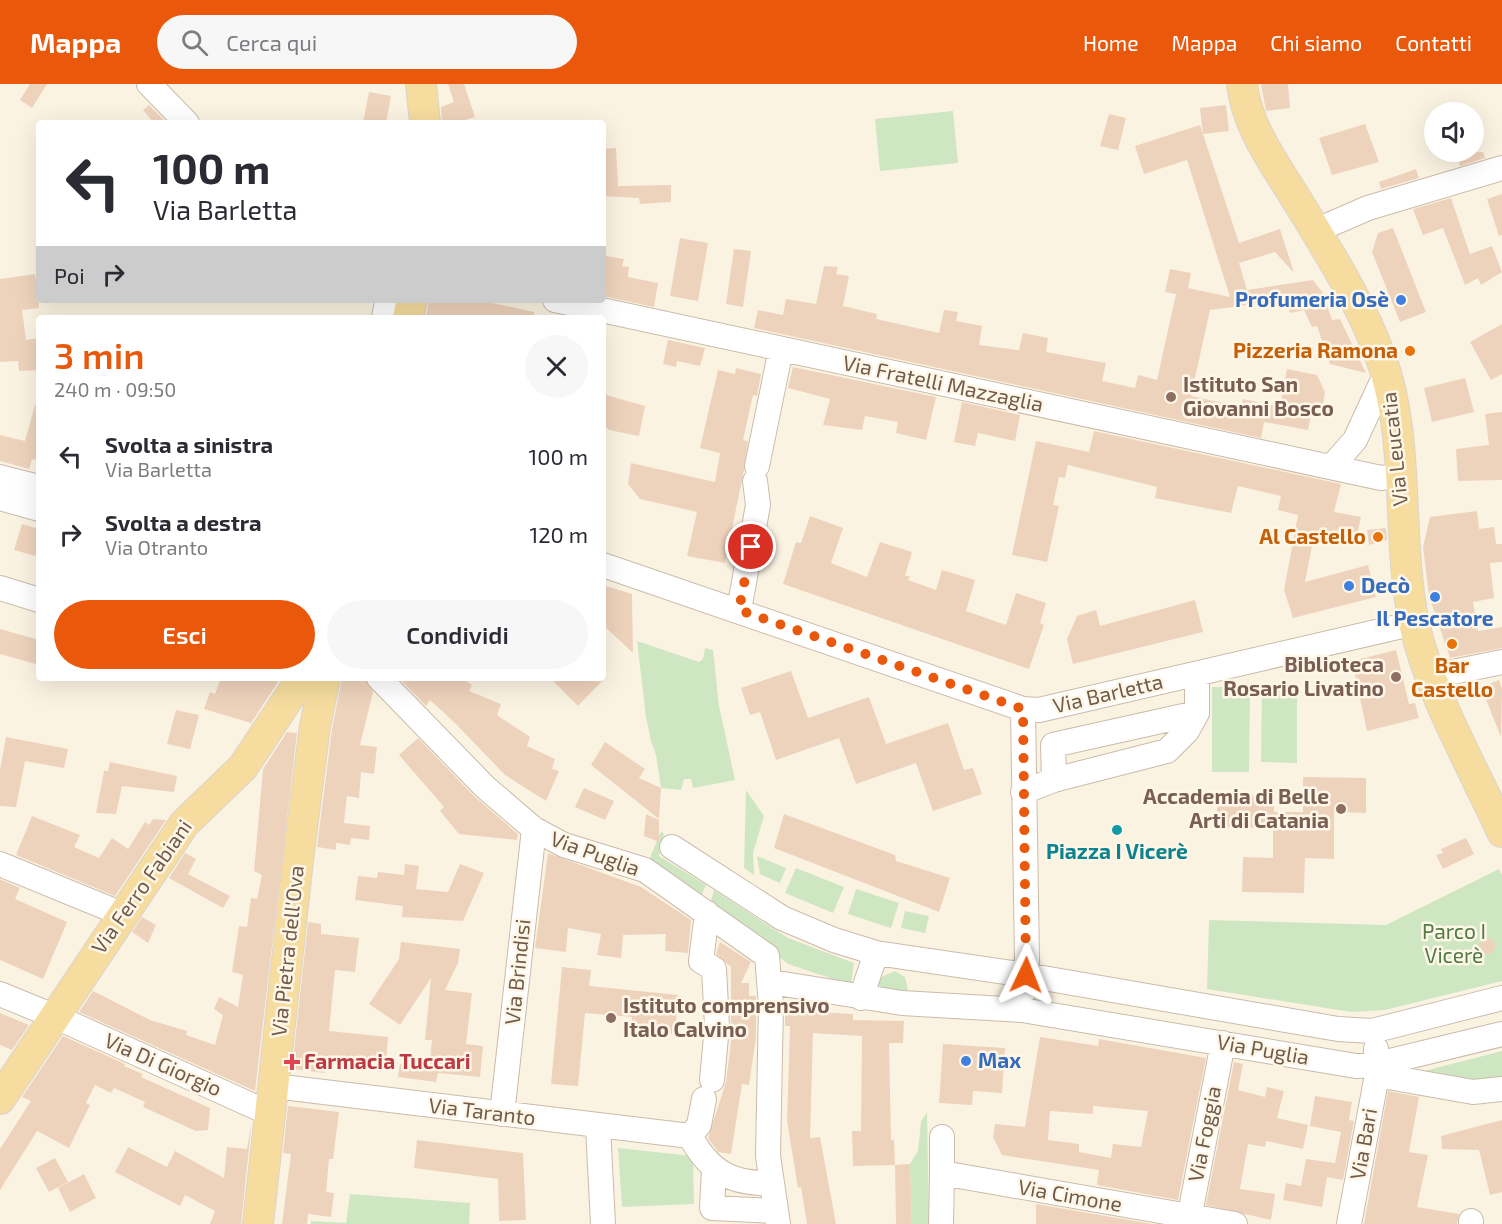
<!DOCTYPE html>
<html lang="it">
<meta charset="utf-8">
<style>
:root{--surface:#fff;--page:#f7f7f7;--text:#2b2b33;--muted:#7c7c81;--accent:#ea580c}
body{margin:0;font-family:"Exo 2",sans-serif;background:var(--page);color:var(--text);height:100vh;display:flex;flex-direction:column;font-size:22px;white-space:nowrap}
*{box-sizing:border-box;margin:0}
p{font-size:20px;color:var(--muted)}
.icon{flex:none;width:33px;height:33px;fill:none;stroke:currentColor;stroke-width:2;stroke-linecap:round;stroke-linejoin:round}
.map{position:relative;flex:1;overflow:hidden}
.sheet{position:absolute;left:36px;top:231px;width:570px;height:366px;display:flex;flex-direction:column;background:var(--surface);border-radius:6px;box-shadow:0 6px 24px #0002}
.sheet>*{flex:none}
.top-card{position:absolute;left:36px;top:36px;width:570px;height:183px;border-radius:6px;box-shadow:0 6px 24px #0002;background:#fff;color:var(--text);overflow:hidden}
.fabs{position:absolute;left:1424px;top:18px;display:grid;gap:12px}
.fabs a{display:grid;place-items:center;width:60px;height:60px;border-radius:50%;background:var(--surface);box-shadow:0 6px 24px #0002;font-size:30px}
.pin{position:absolute;display:grid;place-items:center;width:51px;height:51px;color:#fff;margin:-26px;border:3px solid #fff;border-radius:50%;box-shadow:0 2px 6px #0007}
.me{position:absolute;width:66px;margin:-33px;rotate:2deg;stroke-linejoin:round;filter:drop-shadow(0 0 4px #0008)}
.turn{display:flex;align-items:center;gap:21px;height:126px;padding:0 18px;font-size:27px}
.turn .icon{width:78px;height:78px;stroke-width:2.5}
.turn b{display:block;font-size:42px;line-height:51px}
.then{display:flex;align-items:center;height:57px;padding:0 18px;background:#0003;gap:12px;font-size:22px}
.round{display:grid;place-items:center;flex:none;width:63px;height:63px;border-radius:32px;background:var(--page)}
.summary{display:flex;align-items:center;justify-content:space-between;height:102px;padding:0 18px}
h1{font-size:36px;font-weight:600;line-height:45px;color:var(--accent)}
.cta{display:flex;gap:12px;margin-top:auto;padding:12px 18px}
.cta a{flex:1;height:69px;border-radius:36px;background:var(--accent);color:#fff;font-size:24px;font-weight:600;line-height:69px;text-align:center}
.cta a+a{background:var(--page);color:var(--text)}
ul{padding:0;list-style:none}
li{display:flex;align-items:center;gap:18px;height:78px;padding:0 18px}
li div{flex:1}
li b{display:block;font-size:22px}
li em{font-style:normal}
header{display:flex;align-items:center;gap:36px;box-sizing:border-box;height:84px;padding:0 30px;background:var(--accent);color:#fff}
header strong{font-size:28px}
nav{display:flex;gap:33px;margin-inline-start:auto;font-size:21px}
.search{width:420px;height:54px;background:var(--page);display:flex;align-items:center;gap:15px;box-sizing:border-box;padding:0 21px;border-radius:33px;color:var(--muted);font-size:22px}
.map>svg:first-child{display:block}
</style>
<header>
<strong>Mappa</strong>
<div class="search"><svg class="icon" aria-label="search" viewBox="0 0 24 24"><circle cx="10" cy="10" r="6"/><path d="M15 15l6 6"/></svg>Cerca qui</div>
<nav><a>Home</a><a>Mappa</a><a>Chi siamo</a><a>Contatti</a></nav>
</header>
<div class="map">
<svg width="1502" height="1140" viewBox="0 0 1502 1140">
<rect width="100%" height="100%" fill="#fbf3e2"/>
<path fill="#cee7c2" d="M953 27 958 79 880 87 875 35Z
M637 557 699 578 703 575 705 564 713 566 719 622 735 696 693 704 691 695H684L681 706 661 704 656 671 651 657 646 633Z
M1262 600 1297 601V679L1261 678Z
M1212 603H1250L1249 688H1212Z
M746 706 764 732 753 769 754 791 744 784Z
M661 747 664 750 659 772 706 801 701 813 647 781Z
M757 772 786 784 780 799 760 790Z
M796 784 844 803 833 829 785 809Z
M1499 785 1502 791V897L1385 926 1351 928 1207 905 1209 836 1386 841Z
M856 805 899 819 891 844 848 830Z
M714 806 788 854 854 879 851 901 788 880 710 819Z
M905 827 929 832 925 849 901 844Z
M895 887 905 893 909 910 875 906 879 894Z
M1502 967V996L1497 999 1425 991 1424 987Z
M927 1028 929 1140H912L910 1080 918 1067 921 1038Z
M618 1064 693 1072 694 1120 622 1123Z
M350 1110 470 1119 469 1140H311V1137L346 1139Z"/>
<path fill="#eed3bc" fill-rule="evenodd" d="M30 0H47L32 24 20 16Z
M448 0H464L475 33 455 39H442L441 23 454 18Z
M1261 0H1288L1290 24 1266 27Z
M369 8 391 12 386 39H363Z
M149 21 167 39H154L143 26Z
M1226 21 1229 47 1203 50 1200 24Z
M1109 30 1126 34 1118 66 1100 62Z
M1365 40 1379 78 1332 91 1319 54Z
M1200 41 1239 159 1280 145 1294 189 1275 168 1239 179 1247 206 1313 196 1323 209 1332 236 1340 235 1366 289 1330 280 1317 242 1312 243 1304 226 1290 229 1286 216 1210 226 1191 312 1241 323 1243 315 1280 323 1287 285 1317 291 1325 308 1323 320 1313 319 1308 346 1264 338 1261 354 754 244 758 226 783 231 786 215 816 220 824 182 838 183 836 190 849 192 843 222 877 230 876 235 939 249 944 226 958 228 956 237 982 242 979 261 1019 266 1023 249 1048 254 1046 268 1106 279 1102 297 1135 304 1138 291 1157 296 1176 210 1165 208 1170 185 1191 189 1188 204 1230 213 1187 76 1144 90 1135 62Z
M616 64 618 102 671 101V118L640 120 639 114 603 112V65Z
M1456 68H1483L1485 74 1460 82Z
M1416 85 1419 94 1381 105 1379 98Z
M1502 110V151L1499 152 1487 115Z
M1451 114 1470 170 1492 162 1502 188 1481 201 1478 194 1465 201 1443 144 1423 151 1413 125Z
M1393 144 1426 228 1400 238 1372 168 1378 149Z
M680 154 708 159 698 217 670 212Z
M734 165 751 167 743 223 726 220Z
M606 172 624 175 622 182 629 183 628 193 658 199 654 223 603 212Z
M35 190 36 196H39V224L22 226 26 256 39 254V286L19 287 18 277 0 278V195Z
M429 216H479L534 228V234H426Z
M1502 240V290L1491 296 1470 258Z
M668 256 705 264 700 282 677 277 676 283 663 280Z
M793 283 936 313 926 356 896 349 898 338 865 332 862 346 823 341 830 315 788 304Z
M736 284 761 290 757 312 753 311 743 356 748 357 744 386 725 479 687 472 697 428 640 415 628 400 631 379 715 398 720 369 700 364 718 286 735 290Z
M1465 294 1474 328 1432 338 1424 304Z
M603 310 645 322 639 352 609 346 603 341Z
M962 318 1020 331 1015 357 978 349 975 362 954 358Z
M35 321H39V377L32 375 29 385 0 377V351L25 357Z
M1502 328V396L1458 397 1456 365 1489 361 1485 330Z
M1094 347 1341 400 1334 428 1361 433 1357 452 1343 450 1341 462 1313 457 1305 498 1368 481 1376 513 1293 534 1284 506 1298 431 1278 426 1281 412 1238 402 1231 429 1155 414 1157 403 1068 381 1065 394 1059 393 1053 421 1059 422 1047 478 1012 471 1036 357 1089 368Z
M1477 427 1479 445 1494 443 1496 460H1502V478L1490 479 1494 514 1473 518 1478 547 1502 543V564L1450 574 1429 512 1423 463 1430 433Z
M810 432 843 444 831 479 867 493 880 458 912 468 905 492H910L908 496 936 506 942 486 975 496 966 527 1006 541 1016 509 1046 519 1040 539 1044 541 1029 585 783 500 796 458 801 459Z
M22 440 39 445V473L14 466Z
M1386 444 1387 456 1369 461 1367 446Z
M603 501 632 510 633 569 603 541Z
M1195 516 1203 548 1073 580 1067 555 1077 532 1096 526 1100 542Z
M0 545 39 556V581L0 570Z
M1396 566 1409 620 1415 619 1419 634 1367 647 1352 577Z
M791 587 808 634 869 613 886 660 948 639 964 686 973 684 982 710 933 727 916 679 856 700 839 654 776 676 760 628 750 631 741 604Z
M221 594H278L280 595 251 639 204 625 210 608 215 610Z
M342 594H365L373 608 360 661 377 663 374 690 361 688 359 714 347 712 344 739 370 742 369 756 351 754 350 761 336 759V766L317 763 332 645Z
M399 594H462L472 601 469 607 501 620 497 631 530 653 527 662 555 675 552 685 559 687 546 717 505 691 455 639 430 616 426 622Z
M550 594H605L578 622Z
M1499 596 1502 605 1501 653 1481 603Z
M176 626 199 631 190 665 167 660Z
M287 648 297 649 255 1007 79 928 93 907 150 936 187 947 186 951 215 961 223 931 214 925 219 913 238 923 243 891 232 888 239 842 247 843 251 814 257 815 262 791 254 787 263 685Z
M6 653 68 665 64 684 25 677 16 723 0 722V686Z
M418 654 475 713 518 750 517 756 459 750 440 727 444 723 399 671Z
M605 658 645 685 639 694 661 704 659 735 591 681Z
M110 678 177 692 174 708 122 702 116 730 96 729 104 687H108Z
M1303 693 1366 694V729L1334 728V775L1305 774 1304 809 1242 808 1243 773 1273 774V744L1217 743V711L1274 712V728H1303Z
M584 704 614 717 605 736 575 723Z
M646 730 659 736V758L644 752Z
M784 730 895 771 896 777 950 794 939 828 774 764Z
M32 732 80 751 74 763 99 774 112 754 128 765 145 738 149 741 153 735 166 736 115 812 16 771Z
M1466 754 1474 770 1443 785 1436 771 1443 769 1441 765Z
M185 769 196 775 188 790 230 812 223 824 169 794Z
M548 769 641 803 691 836 688 869 665 867 666 850 623 851 621 874 597 871 601 850 568 844 566 868 535 864Z
M405 780 419 782 416 805 448 808 460 780 484 789 463 837 402 833 403 822 355 816 358 792 377 794 378 788 404 791Z
M0 795 20 804 15 815 67 838 43 895 0 876Z
M142 833 156 841 148 859 132 848Z
M308 838 321 840V850L359 854 355 888 335 886 329 947 388 953 386 978 327 972 325 989 292 985Z
M1479 862a8 8 0 1 1 16 0a8 8 0 1 1-16 0Z
M401 858 460 865 458 879 445 906 472 909 466 960 483 962 480 993 438 989 436 998 398 993 400 980 429 985 432 956H425L431 894 400 941 369 920 399 875Z
M720 858 751 878 741 899H749V912H756V953L749 1001 742 1000 731 1070 718 1068 708 1054 726 998 731 958V883L716 870Z
M562 883 591 886 589 902 678 911 675 950 631 946 632 933 585 929 578 1002 551 1000Z
M785 926 853 930V936L904 937 903 959H889L891 1056H894L895 1081 853 1082 852 1047H861L862 952 813 949 810 1054 820 1053 836 1140H807L801 1103 798 1104 787 1037 790 942H785Z
M0 929 29 941 12 966 0 961Z
M63 952 125 980 124 982 143 990 141 993 210 1024 208 1046 196 1047 143 1023 145 1018 114 1004 111 1009 95 1001 86 1019 90 1021 69 1064 37 1047 0 1106V1065L31 1017 22 1013Z
M1040 953 1098 962 1099 955 1206 974 1178 1116 1097 1101 1099 1086 1002 1071 993 1053 995 1040 1025 1043ZM1093 1022 1148 1027 1141 1063 1113 1060 1111 1074 1079 1068V1060L1048 1056 1050 1027 1093 1030Z
M943 960 1005 964 1002 1009 973 1007 972 1021 939 1019Z
M1234 978 1243 980 1238 1006 1265 1013 1267 1003 1284 1007 1277 1034 1308 1041 1303 1065 1266 1057 1265 1063 1248 1060 1240 1105 1275 1110 1271 1136 1206 1121Z
M1388 1007 1419 1013 1409 1068 1428 1071 1417 1123 1459 1130 1457 1140H1364Z
M1315 1012 1352 1018 1349 1036 1354 1037 1343 1096 1327 1093 1322 1123 1283 1116 1286 1099 1301 1102 1306 1075 1335 1079 1341 1048 1310 1042Z
M288 1022 339 1028 333 1075H329L326 1108 334 1109 331 1133 308 1130 307 1140H282L291 1070 283 1069Z
M1502 1036V1108L1490 1111 1479 1066 1442 1065 1441 1052Z
M252 1037 241 1140H210L215 1127 185 1111 180 1122 115 1088 128 1063 167 1083 175 1067 224 1094 227 1063 247 1065Z
M417 1056 523 1069 526 1136 499 1137 498 1095 414 1084Z
M55 1074 68 1098 49 1108 36 1084Z
M910 1080 912 1140H896L895 1081Z
M84 1090 96 1114 70 1128 58 1104Z
M1036 1120 1152 1140H1036Z"/>
<g fill="none" stroke-linecap="round" stroke-linejoin="round">
<defs>
<path id="minor" d="M149 0 187 39
M1315 147 1368 124 1502 84
M555 216 1381 394 1399 392
M384 234 387 218 393 216
M757 382 781 265
M1332 382 1355 356 1386 289
M0 393 39 403
M0 414 39 425
M603 481 1023 625 1039 626 1415 539
M0 504 39 516
M739 526 758 421 755 397
M1433 592 1502 578
M379 594 485 703 534 745 564 761 645 786 767 872 771 921 768 1072 778 1140
M1023 625 1027 876 1024 907
M1054 696 1053 661 1197 629
M1023 708 1054 696 1167 667 1187 647 1197 629V590
M672 763 782 834 834 856 876 869 1026 891 1338 945 1372 947 1502 914
M0 780 122 830
M707 829 701 877 714 885 717 942 712 996
M771 898 902 919 1022 926 1356 982 1378 980 1502 950
M0 910 56 933 271 1030
M861 914 876 869
M1377 991 1473 1008 1502 1005
M274 1002 690 1052
M502 1030 534 745
M598 1042 603 1140
M690 1052C709 1087 730 1100 770 1099
M690 1052 699 1041 704 1015
M942 1053V1089L1235 1140
M714 1085 712 1124 775 1127
M1471 1137V1140
M941 1140 942 1089
M1188 1140 1223 959
M1349 1140 1377 991 1376 965"/>
<path id="major" d="M421 0 425 39
M1242 0C1247 44 1275 80 1298 118 1328 167 1361 219 1381 274 1411 356 1396 453 1414 539 1430 610 1472 681 1502 748
M408 234 412 216
M0 1015 184 740 243 683 302 594
M258 1140 298 776 315 642 325 594"/>
</defs>
<use href="#minor" stroke="#cbbbaa" stroke-width="26"/>
<use href="#major" stroke="#dad4d0" stroke-width="32"/>
<use href="#minor" stroke="#fff" stroke-width="24"/>
<use href="#major" stroke="#f6dc9e" stroke-width="30"/>
</g>
<g fill="none" stroke-linecap="round" stroke-linejoin="round">
<path stroke="#ea580c" stroke-width="10" stroke-dasharray="0 18" d="M751 463 739 526 1023 625 1026 891"/>
</g>
<g fill="#3f7fe0" stroke="#fef7e8" stroke-width="2">
<circle cx="1401" cy="216" r="6"/>
<circle cx="1349" cy="502" r="6"/>
<circle cx="1435" cy="513" r="6"/>
<circle cx="966" cy="977" r="6"/>
</g>
<g fill="#e8710a" stroke="#fef7e8" stroke-width="2">
<circle cx="1410" cy="267" r="6"/>
<circle cx="1378" cy="453" r="6"/>
<circle cx="1452" cy="560" r="6"/>
</g>
<g fill="#8d6e63" stroke="#fef7e8" stroke-width="2">
<circle cx="1171" cy="313" r="6"/>
<circle cx="1396" cy="593" r="6"/>
<circle cx="1341" cy="725" r="6"/>
<circle cx="611" cy="934" r="6"/>
</g>
<circle fill="#0f9aa8" stroke="#fef7e8" stroke-width="2" cx="1117" cy="746" r="6"/>
<path fill="#e0444e" stroke="#fef7e8" stroke-width="2" d="M289 969h6v6h6v6h-6v6h-6v-6h-6v-6h6z"/>
<g text-anchor="middle" stroke-width="5" stroke-linejoin="round" paint-order="stroke">
<g font-size="21" font-weight="bold" fill="#366cbe" stroke="#fef7e8" text-anchor="start">
<text x="1389" y="223" text-anchor="end">Profumeria Osè</text>
<text x="1361" y="509">Decò</text>
<text x="1435" y="542" text-anchor="middle">Il Pescatore</text>
<text x="978" y="984">Max</text>
</g>
<g font-size="21" font-weight="bold" fill="#c56008" stroke="#fef7e8" text-anchor="end">
<text x="1398" y="274">Pizzeria Ramona</text>
<text x="1366" y="460">Al Castello</text>
<text x="1452" y="589" text-anchor="middle">Bar<tspan x="1452" dy="24">Castello</tspan></text>
</g>
<g font-size="21" fill="#715b4a" stroke="#fef7e8">
<text transform="translate(943 300) rotate(12)" y="7">Via Fratelli Mazzaglia</text>
<text transform="translate(1395 365) rotate(-96)" y="7">Via Leucatia</text>
<text transform="translate(1108 610) rotate(-13)" y="7">Via Barletta</text>
<text transform="translate(595 770) rotate(20)" y="7">Via Puglia</text>
<text transform="translate(142 803) rotate(-55)" y="7">Via Ferro Fabiani</text>
<text transform="translate(288 867) rotate(-84)" y="7">Via Pietra dell'Ova</text>
<text transform="translate(518 888) rotate(-84)" y="7">Via Brindisi</text>
<text transform="translate(1263 966) rotate(10)" y="7">Via Puglia</text>
<text transform="translate(163 981) rotate(24)" y="7">Via Di Giorgio</text>
<text transform="translate(482 1028) rotate(7)" y="7">Via Taranto</text>
<text transform="translate(1205 1050) rotate(-79)" y="7">Via Foggia</text>
<text transform="translate(1364 1060) rotate(-80)" y="7">Via Bari</text>
<text transform="translate(1070 1112) rotate(10)" y="7">Via Cimone</text>
</g>
<g font-size="21" font-weight="bold" fill="#785e54" stroke="#fef7e8" text-anchor="start">
<text x="1183" y="308">Istituto San<tspan x="1183" dy="24">Giovanni Bosco</tspan></text>
<text x="1384" y="588" text-anchor="end">Biblioteca<tspan x="1384" dy="24">Rosario Livatino</tspan></text>
<text x="1329" y="720" text-anchor="end">Accademia di Belle<tspan x="1329" dy="24">Arti di Catania</tspan></text>
<text x="623" y="929">Istituto comprensivo<tspan x="623" dy="24">Italo Calvino</tspan></text>
</g>
<g font-size="21" font-weight="bold" fill="#0d838f" stroke="#fef7e8">
<text x="1117" y="775">Piazza I Vicerè</text>
</g>
<g font-size="21" fill="#527b46" stroke="#fef7e8">
<text x="1454" y="855">Parco I<tspan x="1454" dy="24">Vicerè</tspan></text>
</g>
<g font-size="21" font-weight="bold" fill="#be3a42" stroke="#fef7e8" text-anchor="start">
<text x="304" y="985">Farmacia Tuccari</text>
</g>
</g>
</svg>
<div class="fabs">
<a><svg class="icon" aria-label="sound" viewBox="0 0 24 24"><path d="M4 9h4l5-4v14l-5-4H4zM17 9q2 3 0 6"/></svg></a>
</div>
<div class="pin" style="left:751px;top:463px;background:#d93025"><svg class="icon" aria-label="arrive" viewBox="0 0 24 24"><path d="M6 21V4h12l-3 4 3 4H6"/></svg></div>
<svg class="me" style="left:1026px;top:891px" viewBox="-20 -20 40 40"><path d="M0-17L14 15 0 8-14 15z" fill="#ea580c" stroke="#fff" stroke-width="4"/></svg>
<div class="top-card">
<div class="turn"><svg class="icon" aria-label="left" viewBox="0 0 24 24"><path d="M17 20v-9H6M10 6l-5 5 5 5"/></svg><div><b>100 m</b>Via Barletta</div></div>
<div class="then">Poi<svg class="icon" aria-label="right" viewBox="0 0 24 24"><path d="M7 20v-9h11M14 6l5 5-5 5"/></svg></div>
</div>
<section class="sheet">
<div class="summary"><div><h1>3 min</h1><p>240 m · 09:50</p></div><a class="round"><svg class="icon" aria-label="close" viewBox="0 0 24 24"><path d="M6 6l12 12M18 6L6 18"/></svg></a></div>
<ul>
<li><svg class="icon" aria-label="left" viewBox="0 0 24 24"><path d="M17 20v-9H6M10 6l-5 5 5 5"/></svg><div><b>Svolta a sinistra</b><p>Via Barletta</p></div><em>100 m</em></li>
<li><svg class="icon" aria-label="right" viewBox="0 0 24 24"><path d="M7 20v-9h11M14 6l5 5-5 5"/></svg><div><b>Svolta a destra</b><p>Via Otranto</p></div><em>120 m</em></li>
</ul>
<div class="cta"><a>Esci</a><a>Condividi</a></div>
</section>
</div>
